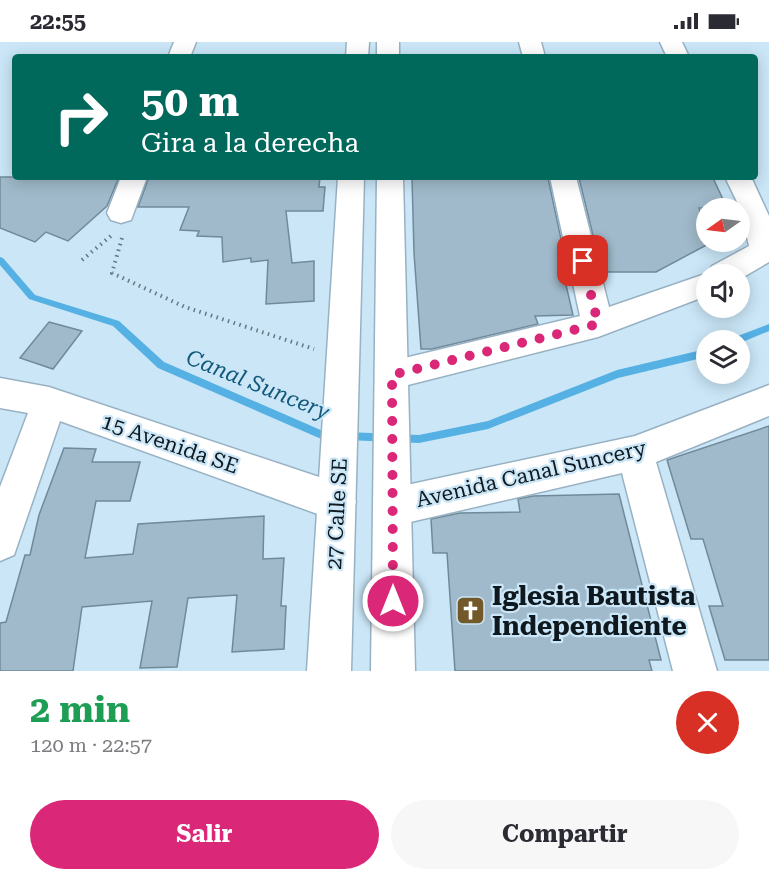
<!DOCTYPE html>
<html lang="es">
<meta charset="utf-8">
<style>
:root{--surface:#fff;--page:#f7f7f7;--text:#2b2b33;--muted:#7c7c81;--accent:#db2777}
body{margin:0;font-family:"Roboto Serif",serif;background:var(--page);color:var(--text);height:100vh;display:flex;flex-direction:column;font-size:22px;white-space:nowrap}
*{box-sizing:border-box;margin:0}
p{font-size:20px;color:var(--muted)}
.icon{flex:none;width:33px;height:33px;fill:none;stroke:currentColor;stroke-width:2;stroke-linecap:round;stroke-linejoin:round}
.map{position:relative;height:629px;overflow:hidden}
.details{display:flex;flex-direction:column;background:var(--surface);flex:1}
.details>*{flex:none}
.hud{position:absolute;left:12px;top:12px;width:746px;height:126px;border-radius:6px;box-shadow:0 3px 15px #0003;background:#00695c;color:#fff;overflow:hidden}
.needle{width:39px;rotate:256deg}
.tools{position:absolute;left:696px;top:156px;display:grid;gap:12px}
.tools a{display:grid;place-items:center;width:54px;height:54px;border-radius:50%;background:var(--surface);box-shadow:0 3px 15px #0003;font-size:30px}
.pin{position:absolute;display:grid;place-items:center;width:51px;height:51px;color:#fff;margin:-26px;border-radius:12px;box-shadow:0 3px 9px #0006}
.me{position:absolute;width:66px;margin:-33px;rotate:0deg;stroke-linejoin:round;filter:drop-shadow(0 0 4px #0008)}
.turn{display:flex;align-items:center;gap:21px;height:126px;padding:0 30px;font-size:27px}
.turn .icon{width:78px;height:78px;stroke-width:2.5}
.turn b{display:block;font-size:42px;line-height:51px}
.round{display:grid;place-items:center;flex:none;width:63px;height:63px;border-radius:32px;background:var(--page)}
.summary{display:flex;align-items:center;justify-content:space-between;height:102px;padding:0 30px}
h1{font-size:36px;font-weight:700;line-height:45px;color:#1e9e55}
.action{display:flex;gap:12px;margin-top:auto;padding:12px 30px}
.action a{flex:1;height:69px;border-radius:36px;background:var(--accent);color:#fff;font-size:24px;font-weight:700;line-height:69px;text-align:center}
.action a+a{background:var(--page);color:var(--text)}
.status{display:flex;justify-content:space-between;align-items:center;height:42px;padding:0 30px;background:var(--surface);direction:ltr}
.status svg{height:16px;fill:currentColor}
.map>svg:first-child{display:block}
</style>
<div class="status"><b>22:55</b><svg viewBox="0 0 49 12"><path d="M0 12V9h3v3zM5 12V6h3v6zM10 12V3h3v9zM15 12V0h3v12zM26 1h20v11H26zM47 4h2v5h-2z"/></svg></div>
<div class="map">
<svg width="769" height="629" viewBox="0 0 769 629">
<rect width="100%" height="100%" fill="#cae6f7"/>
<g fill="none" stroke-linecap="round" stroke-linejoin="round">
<path fill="#55b0e4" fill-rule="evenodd" d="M0 215 3 216 35 253 119 279 164 320 323 389 335 391 337 394 335 397 332 398 319 396 158 326 113 284 29 257 0 223Z
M769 282V289L740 301V298H734L735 295Z
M706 307V315L618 336 488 387 419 401 346 398 343 397 341 394 343 391 346 390 419 393 488 379 617 328Z"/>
</g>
<path fill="#a0bacb" stroke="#708a9a" stroke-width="1.5" d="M0 135H119L107 164 68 199 46 190 35 200 0 186Z
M149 135H320L319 145H325L323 169H286L292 221 314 219V259L266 262 268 218 251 220V216L223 220 222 195 197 194 199 189 180 188 189 165H138Z
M412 135 548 136 568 230H563L573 273 535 274 538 282 432 307H421L414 211Z
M579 136H713L727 166H699L706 186V200H712L656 230H602Z
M49 280 82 289 53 327 20 316Z
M769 384V618H725L709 564H723L703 497H691L667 418Z
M64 406 96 407 92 420H140L130 459H96L85 516 133 512 138 482 264 474 263 517 284 516 281 564H286L284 607 232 610 237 553 188 556 177 625 140 626 152 559 82 565 73 629H0V581L6 580 25 513H30L39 473Z
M619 452 661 618H649L652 629H455L447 511H433L431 477 460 471 520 470 518 457 533 454Z"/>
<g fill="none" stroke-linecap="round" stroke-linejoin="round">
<defs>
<path id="minor" d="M174 0H196L190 15H168Z
M519 0H541L545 15H523Z
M660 0H682L689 15H667Z
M121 135H147L131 178 121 181 111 178 107 171Z
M550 135H576L609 265 708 231 712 224 749 204 740 166 725 135H751L769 174V220L740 237V232H706V254L598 295 392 347 380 343 375 333 380 323 392 319 580 274Z
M0 336 49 345 337 441 351 447 356 460 351 473 337 479 60 379 14 513 0 519V445L28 371 0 366Z
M769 343V374L656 420 717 629H673L622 431 393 484 379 478 374 465 379 452 393 446 635 394Z"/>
<path id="major" d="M347 0H369L368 15H346Z
M377 0H399V15H377Z
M338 135H364L351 629H307Z
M377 135H403L415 629H371Z"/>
</defs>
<use href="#minor" stroke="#98b2c3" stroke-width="3"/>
<use href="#major" stroke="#98b2c3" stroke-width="3"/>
<path stroke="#667984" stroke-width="4" stroke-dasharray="1.5 4.5" stroke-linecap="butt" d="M122 196 112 231 185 265 314 307
M82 218 112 193"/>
<use href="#minor" fill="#fff" fill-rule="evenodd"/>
<use href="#major" fill="#fff" fill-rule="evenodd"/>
</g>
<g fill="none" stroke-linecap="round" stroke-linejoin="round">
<path stroke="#db2777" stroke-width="10" stroke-dasharray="0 18" d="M393 559 392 333 598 282 583 219"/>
</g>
<defs>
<symbol id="church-square" viewBox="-11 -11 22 22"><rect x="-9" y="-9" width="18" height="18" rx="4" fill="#73582a" stroke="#cae6f7"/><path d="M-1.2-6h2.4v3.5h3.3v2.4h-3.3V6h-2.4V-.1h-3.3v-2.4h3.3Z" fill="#fff"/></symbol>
</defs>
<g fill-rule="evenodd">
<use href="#church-square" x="454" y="552" width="33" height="33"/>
</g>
<g text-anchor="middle" stroke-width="4.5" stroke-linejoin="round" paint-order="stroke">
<g font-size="21" fill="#0e181e" stroke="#cae6f7">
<text transform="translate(170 402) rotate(19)" y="7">15 Avenida SE</text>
<text transform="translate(531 432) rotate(-13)" y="7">Avenida Canal Suncery</text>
<text transform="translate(337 472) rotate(-87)" y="7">27 Calle SE</text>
</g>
<g font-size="22" font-style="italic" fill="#11587b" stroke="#cae6f7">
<text transform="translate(258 342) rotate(22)" y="8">Canal Suncery</text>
</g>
<g font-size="26" font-weight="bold" fill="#0e181e" stroke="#cae6f7" text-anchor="start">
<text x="492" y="563">Iglesia Bautista<tspan x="492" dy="30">Independiente</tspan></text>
</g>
</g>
</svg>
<div class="tools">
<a><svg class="needle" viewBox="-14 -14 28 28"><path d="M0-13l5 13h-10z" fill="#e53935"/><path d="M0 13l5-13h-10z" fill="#7c7c81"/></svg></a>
<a><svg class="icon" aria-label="sound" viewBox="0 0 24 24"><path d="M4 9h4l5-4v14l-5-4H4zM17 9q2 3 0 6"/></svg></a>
<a><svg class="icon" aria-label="layers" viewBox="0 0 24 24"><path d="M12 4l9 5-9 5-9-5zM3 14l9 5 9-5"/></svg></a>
</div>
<div class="pin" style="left:583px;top:219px;background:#d93025"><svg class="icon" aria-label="arrive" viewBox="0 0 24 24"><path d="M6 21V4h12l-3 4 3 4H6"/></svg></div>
<svg class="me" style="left:393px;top:559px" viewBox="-20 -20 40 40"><circle r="17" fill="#db2777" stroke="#fff" stroke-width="3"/><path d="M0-11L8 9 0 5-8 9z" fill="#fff"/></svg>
<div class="hud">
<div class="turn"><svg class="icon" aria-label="right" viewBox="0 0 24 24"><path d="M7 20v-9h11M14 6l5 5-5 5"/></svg><div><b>50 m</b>Gira a la derecha</div></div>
</div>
</div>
<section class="details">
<div class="summary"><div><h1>2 min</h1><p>120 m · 22:57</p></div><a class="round" style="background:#d93025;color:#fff"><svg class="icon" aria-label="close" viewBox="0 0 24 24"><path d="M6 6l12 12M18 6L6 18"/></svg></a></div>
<div class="action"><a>Salir</a><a>Compartir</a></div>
</section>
